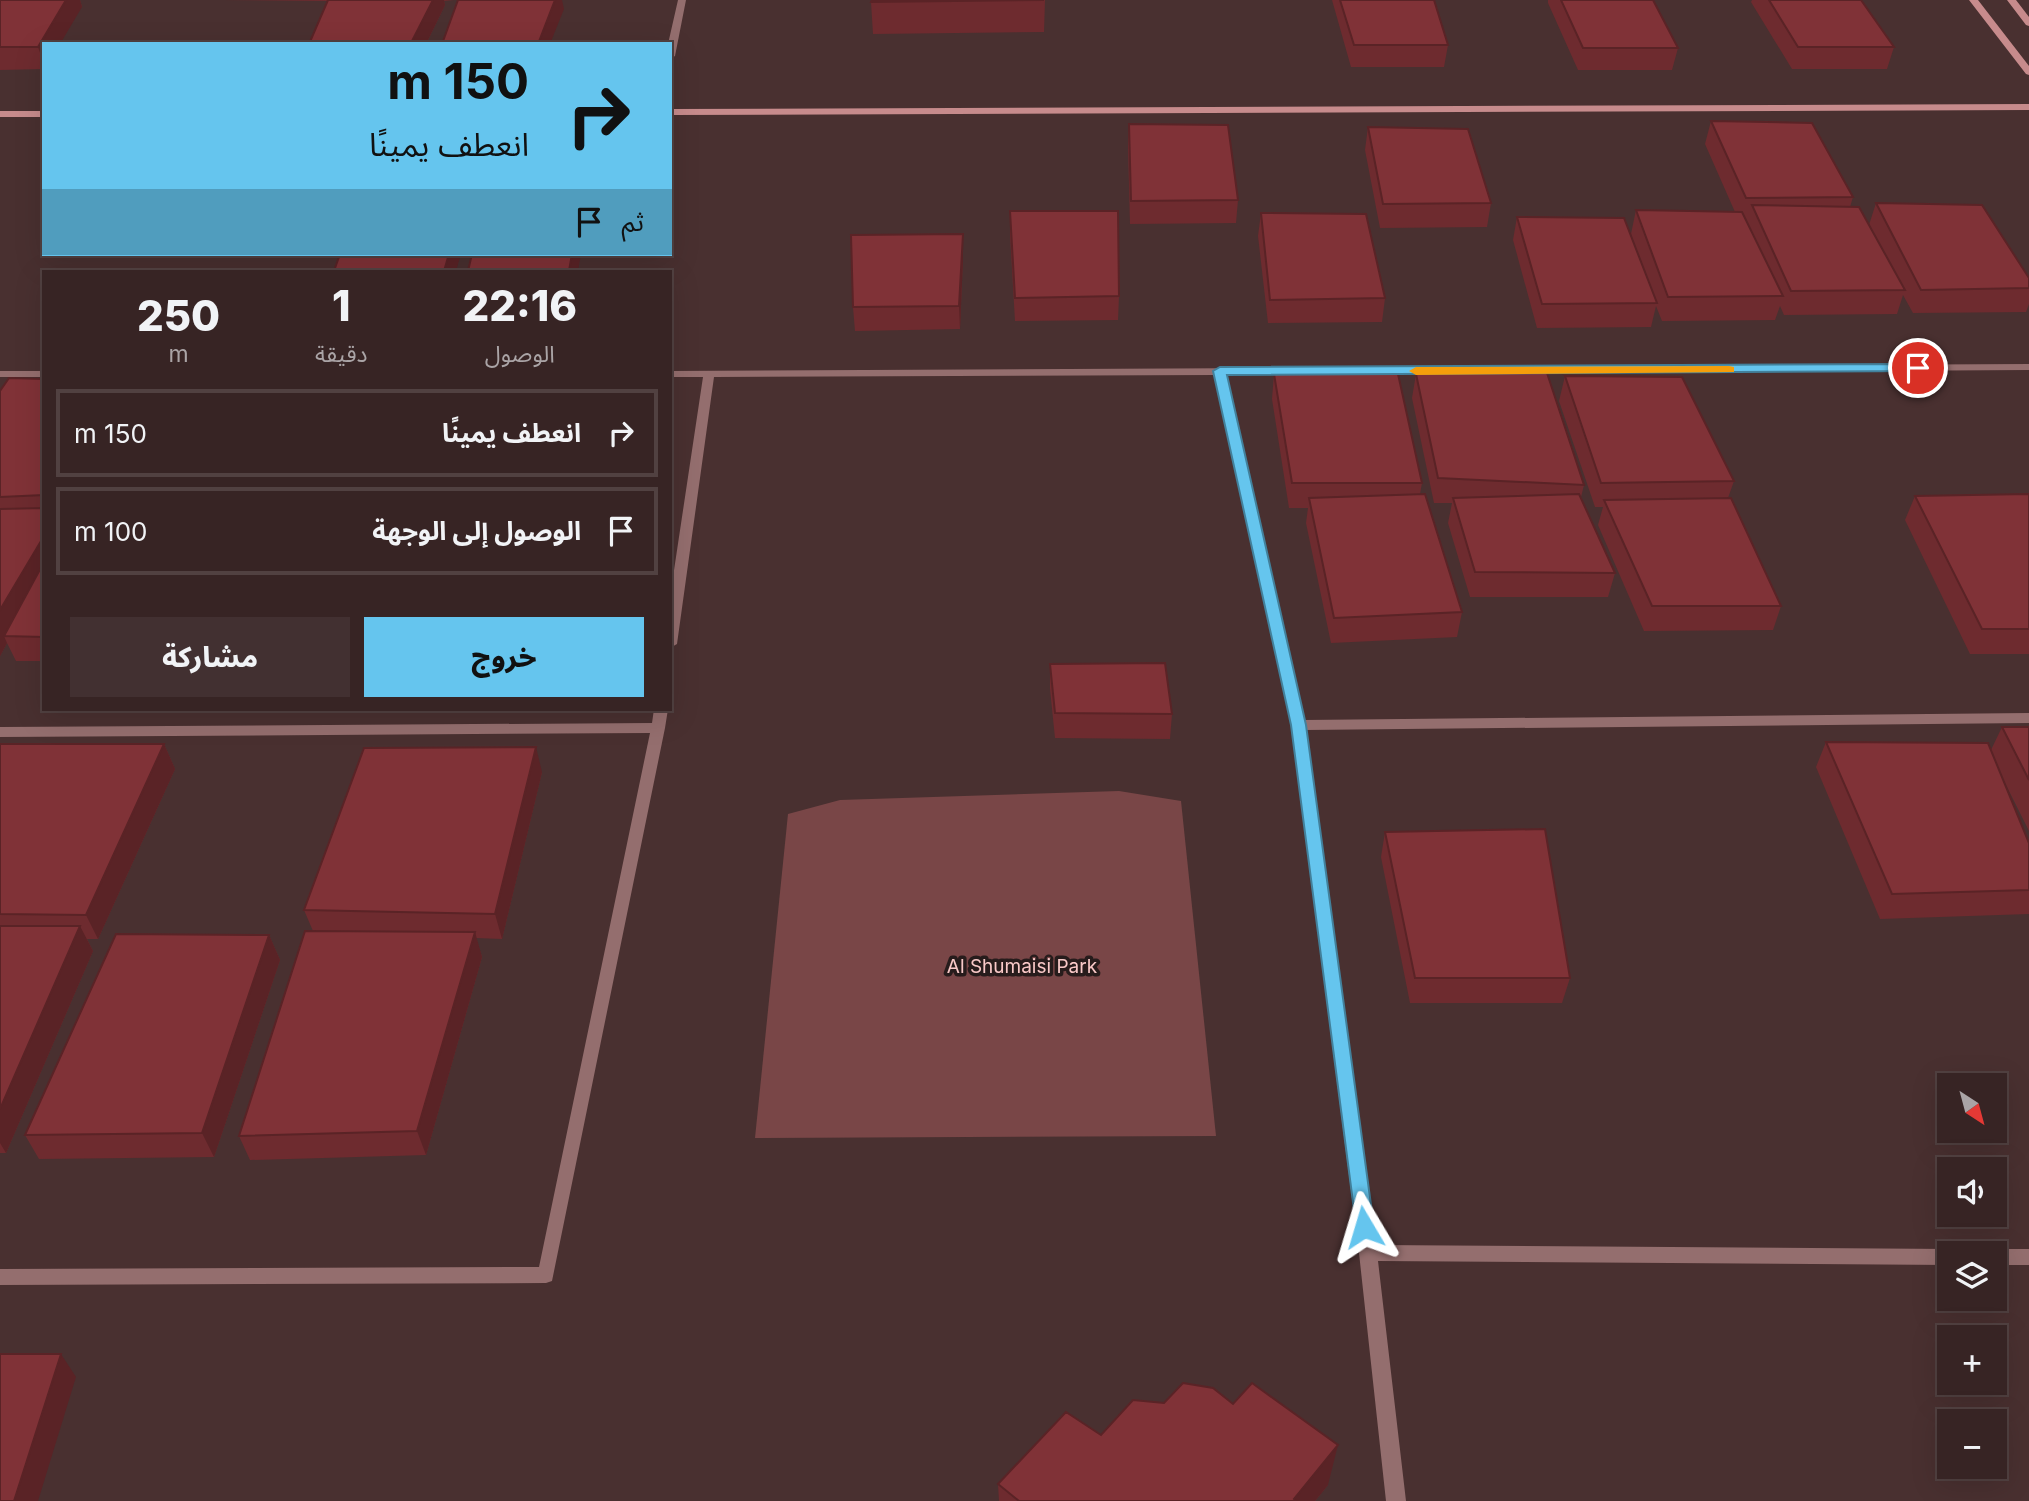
<!DOCTYPE html>
<html lang="ar">
<meta charset="utf-8">
<style>
:root{--surface:#372424;--page:#423031;--text:#f1f3f6;--muted:#aaa4a6;--line:#514141;--accent:#65c5ee}
body{margin:0;font-family:Inter,"Noto Sans Arabic",sans-serif;background:var(--page);color:var(--text);direction:rtl;height:100vh;display:flex;flex-direction:column;font-size:26px;white-space:nowrap}
*{box-sizing:border-box;margin:0}
p{font-size:23px;color:var(--muted)}
.icon{flex:none;width:38px;height:38px;fill:none;stroke:currentColor;stroke-width:2;stroke-linecap:round;stroke-linejoin:round}
.map{position:relative;flex:1;overflow:hidden;direction:ltr}
.details{position:absolute;left:42px;top:270px;width:630px;height:441px;display:flex;flex-direction:column;background:var(--surface);border-radius:0px;box-shadow:0 7px 28px #0002,0 0 0 2px var(--line);direction:rtl}
.details>*{flex:none}
.banner{position:absolute;left:42px;top:42px;width:630px;height:214px;border-radius:0px;box-shadow:0 7px 28px #0002,0 0 0 2px var(--line);direction:rtl;background:#65c5ee;color:#111;overflow:hidden}
.needle{width:46px;rotate:144deg}
.controls{position:absolute;left:1937px;top:1073px;display:grid;gap:14px}
.controls a{display:grid;place-items:center;width:70px;height:70px;border-radius:0px;background:var(--surface);box-shadow:0 7px 28px #0002,0 0 0 2px var(--line);font-size:35px}
.pin{position:absolute;display:grid;place-items:center;width:60px;height:60px;color:#fff;margin:-30px;border:4px solid #fff;border-radius:50%;box-shadow:0 2px 7px #0007}
.me{position:absolute;width:77px;margin:-38px;rotate:353deg;stroke-linejoin:round;filter:drop-shadow(0 0 5px #0008)}
.turn{display:flex;align-items:center;gap:24px;height:147px;padding:0 28px;font-size:32px}
.turn .icon{width:91px;height:91px;stroke-width:2.5}
.turn b{display:block;font-size:49px;line-height:60px}
.then{display:flex;align-items:center;height:66px;padding:0 28px;background:#0003;gap:14px;font-size:26px}
.eta{display:flex;justify-content:space-evenly;align-items:center;height:119px;text-align:center}
.eta b{font-size:42px;font-weight:800;line-height:49px}
.button{display:flex;gap:14px;margin-top:auto;padding:14px 28px}
.button a{flex:1;height:80px;border-radius:0px;background:var(--accent);color:#111;font-size:28px;font-weight:800;line-height:80px;text-align:center}
.button a+a{background:var(--page);color:var(--text)}
ul{padding:0;list-style:none}
li{display:flex;align-items:center;gap:21px;height:88px;margin:0 14px 10px;padding:0 14px;border:4px solid var(--line);border-radius:0px}
li div{flex:1}
li b{display:block;font-size:26px}
li em{font-style:normal}
.map>svg:first-child{display:block}
</style>
<div class="map">
<svg width="2029" height="1501" viewBox="0 0 2029 1501">
<rect width="100%" height="100%" fill="#493030"/>
<path fill="#794647" d="M1119 791 1181 801 1216 1136 755 1138 788 814 840 800Z"/>
<g fill="none" stroke-linecap="round" stroke-linejoin="round">
<path fill="#946e6e" fill-rule="evenodd" d="M678 0H686L675 56 670 59V44H668Z
M2029 364V370L1226 375 1304 720 2029 713V723L1306 730 1376 1245 1950 1249 1957 1253H1950V1265L1378 1261 1406 1501H1386L1359 1253 1291 725 1215 375 714 377 677 644 670 648V597L703 377H670V371Z
M0 371H44V377H0Z
M654 709H668L665 728 552 1281 546 1283 0 1285V1269L539 1267 650 733 0 737V727L652 723Z
M1995 1249H2029V1265H1995V1253H1988Z"/>
<path fill="#c78b8c" fill-rule="evenodd" d="M1969 0H1978L2029 66V75L2026 74Z
M2007 0H2016L2029 17V26L2026 25Z
M2029 104V110L670 115V109Z
M0 111H44V117H0Z"/>
</g>
<path fill="#6e2b2f" d="M0 0H80L82 7 44 44V69L0 70Z
M222 0H454L444 1 445 5 426 44H309L328 1Z
M1045 0 1044 32 873 34 871 2Z
M1332 0H1434L1448 45 1444 67H1351Z
M1548 0H1653L1678 48 1672 70H1578L1548 3Z
M1752 0H1861L1894 47 1887 69H1792L1751 2Z
M1711 121 1853 197 1850 207 1869 225 1876 203 2029 278V304L2026 312 1913 313 1903 295 1897 314 1784 315 1780 306 1775 320 1662 321 1656 306 1651 327 1537 328 1513 240 1517 217 1639 258 1631 234 1636 210 1735 212 1705 144Z
M1129 124 1238 200 1236 223 1130 224 1128 147Z
M1368 127 1491 203 1487 227 1380 228 1365 150Z
M1010 211 1119 296 1118 320 1015 321 1010 235Z
M1261 213 1385 298 1382 322 1268 323 1258 236Z
M963 234V258L960 329 855 331 853 307Z
M1274 374 1422 483 1420 494 1462 612 1457 637 1331 643 1306 523 1308 508H1289L1272 399Z
M1416 374 1584 485 1581 497 1615 573 1608 597H1470L1448 523 1452 503H1434L1412 398Z
M1565 376 1734 481 1728 498 1781 606 1773 630 1644 631 1598 525 1603 507H1595L1559 401Z
M44 379V661H16L7 643 0 656V391Z
M2029 494V654H1970L1905 520 1915 496Z
M1050 664 1172 714 1170 739 1055 738 1050 689Z
M2002 727H2029V831L2000 773 2029 843V914L1880 919 1816 767 1826 742 1991 750Z
M0 744H164L175 769 98 939H87L93 951 6 1153H0Z
M542 772 502 939 476 938 482 957 426 1155 250 1160 239 1136 313 931 304 910Z
M1385 832 1570 978 1562 1003H1410L1381 857Z
M269 935 280 960 214 1157 39 1159 25 1135Z
M1164 1403 1328 1485 1315 1501H999L998 1484 1101 1435Z"/>
<path fill="#5a2326" d="M66 0H80L82 7 60 44H44V64L38 47Z
M433 0H444L445 5 426 44H411Z
M555 0H562L564 9 550 44H538Z
M963 234V258L960 329 959 306Z
M449 254H461L456 271H444Z
M572 254H581L578 271H569Z
M44 536V580L4 636 7 643 0 656V610Z
M164 744 175 769 98 939 86 915Z
M536 747 542 772 502 939 495 914Z
M80 926 93 951 6 1153 0 1143V1109Z
M475 932 482 957 426 1155 417 1131Z
M269 935 280 960 214 1157 202 1133Z
M61 1354 76 1377 38 1501H14Z
M1338 1445 1328 1485 1315 1501H1293L1294 1499Z"/>
<path fill="#803237" stroke="#5a2326" stroke-width="2" d="M0 0H66L38 47H0Z
M328 0H433L411 43 309 44Z
M458 0H555L538 44H442Z
M872 0H1044L871 2Z
M1340 0H1434L1448 45H1354Z
M1561 0H1653L1678 48H1583Z
M1769 0H1861L1894 47H1798Z
M1711 121 1812 123 1853 197 1746 198Z
M1129 124 1228 125 1238 200 1131 201Z
M1368 127 1468 129 1491 203 1383 204Z
M1876 203 1982 205 2029 278V288L1921 290Z
M1752 205 1859 207 1905 290 1791 291Z
M1636 210 1742 212 1783 296 1668 297Z
M1010 211H1118L1119 296 1015 298Z
M1261 213 1366 214 1385 298 1270 300Z
M1517 217 1624 218 1657 303 1542 304Z
M963 234 959 306 853 307 851 235Z
M340 254H449L444 271H334Z
M472 254H572L569 271H468Z
M1546 370 1584 485 1438 478 1416 374Z
M1274 374H1398L1422 483H1292Z
M1565 376 1682 377 1734 481 1601 483Z
M9 378 44 379V495L0 497V391Z
M1425 494 1462 612 1334 618 1309 498Z
M1579 494 1615 573 1475 572 1453 498Z
M2029 494V629H1982L1915 496Z
M1731 498 1781 606H1652L1604 500Z
M44 508V536L0 610V509Z
M44 562V637L4 636Z
M1165 663 1172 714 1055 713 1050 664Z
M2002 727H2029V780Z
M1826 742 1988 743 2029 843V890L1892 894Z
M0 744H164L86 915 0 914Z
M536 747 495 914 304 910 364 748Z
M1545 829 1570 978H1415L1385 832Z
M0 926H80L0 1109Z
M305 931 475 932 417 1131 239 1136Z
M116 934 269 935 202 1133 25 1135Z
M0 1354H61L14 1501H0Z
M1183 1383 1213 1388 1233 1404 1252 1383 1338 1445 1294 1499 1296 1501H1019L998 1484 1066 1412 1101 1435 1133 1400 1164 1403Z"/>
<path fill="#65c5ee" stroke="#42809b" stroke-width="2" d="M1918 364 1923 365V371L1227 375 1306 725 1374 1227 1371 1233 1364 1235 1357 1233 1291 725 1213 371 1220 367Z"/>
<path fill="#f59e0b" d="M1729 366 1734 367V372L1416 375 1409 371 1416 367Z"/>
<g text-anchor="middle" stroke-width="7" stroke-linejoin="round" paint-order="stroke">
<g font-size="19" fill="#f9c9c8" stroke="#271c1c">
<text x="1022" y="973">Al Shumaisi Park</text>
</g>
</g>
</svg>
<div class="controls">
<a><svg class="needle" viewBox="-14 -14 28 28"><path d="M0-13l5 13h-10z" fill="#e53935"/><path d="M0 13l5-13h-10z" fill="#aaa4a6"/></svg></a>
<a><svg class="icon" aria-label="sound" viewBox="0 0 24 24"><path d="M4 9h4l5-4v14l-5-4H4zM17 9q2 3 0 6"/></svg></a>
<a><svg class="icon" aria-label="layers" viewBox="0 0 24 24"><path d="M12 4l9 5-9 5-9-5zM3 14l9 5 9-5"/></svg></a>
<a>+</a>
<a>−</a>
</div>
<div class="pin" style="left:1918px;top:368px;background:#d93025"><svg class="icon" aria-label="arrive" viewBox="0 0 24 24"><path d="M6 21V4h12l-3 4 3 4H6"/></svg></div>
<svg class="me" style="left:1364px;top:1227px" viewBox="-20 -20 40 40"><path d="M0-17L14 15 0 8-14 15z" fill="#65c5ee" stroke="#fff" stroke-width="4"/></svg>
<div class="banner">
<div class="turn"><svg class="icon" aria-label="right" viewBox="0 0 24 24"><path d="M7 20v-9h11M14 6l5 5-5 5"/></svg><div><b>150 m</b>انعطف يمينًا</div></div>
<div class="then">ثم<svg class="icon" aria-label="arrive" viewBox="0 0 24 24"><path d="M6 21V4h12l-3 4 3 4H6"/></svg></div>
</div>
<section class="details">
<div class="eta">
<div><b>22:16</b><p>الوصول</p></div>
<div><b>1</b><p>دقيقة</p></div>
<div><b>250</b><p>m</p></div>
</div>
<ul>
<li><svg class="icon" aria-label="right" viewBox="0 0 24 24"><path d="M7 20v-9h11M14 6l5 5-5 5"/></svg><div><b>انعطف يمينًا</b></div><em>150 m</em></li>
<li><svg class="icon" aria-label="arrive" viewBox="0 0 24 24"><path d="M6 21V4h12l-3 4 3 4H6"/></svg><div><b>الوصول إلى الوجهة</b></div><em>100 m</em></li>
</ul>
<div class="button"><a>خروج</a><a>مشاركة</a></div>
</section>
</div>
